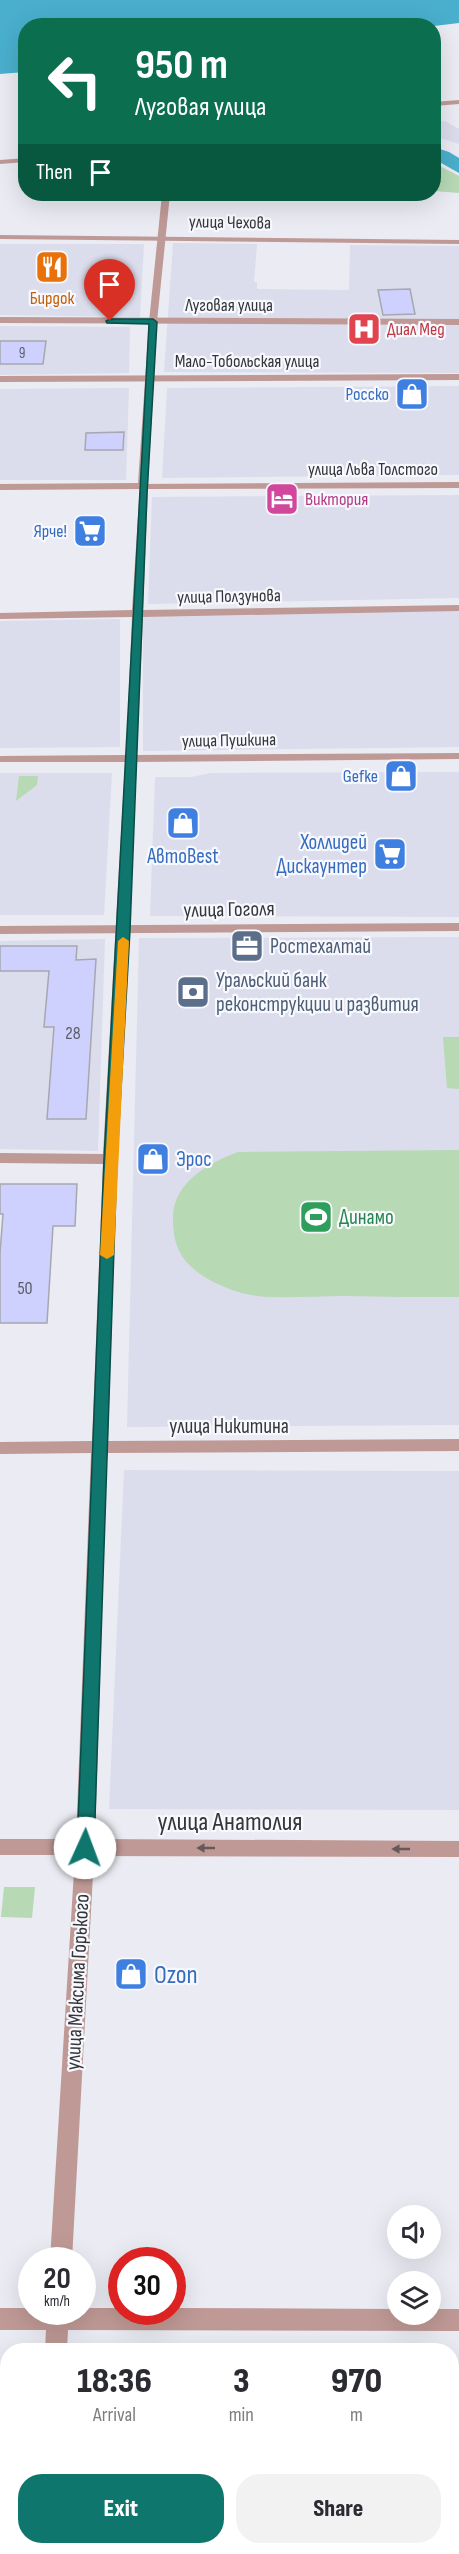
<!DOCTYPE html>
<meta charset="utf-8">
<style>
:root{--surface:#fff;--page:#f2f2f3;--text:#2b2b33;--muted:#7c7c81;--accent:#0f766e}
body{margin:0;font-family:"Sofia Sans Condensed",sans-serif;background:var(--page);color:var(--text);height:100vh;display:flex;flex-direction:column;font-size:22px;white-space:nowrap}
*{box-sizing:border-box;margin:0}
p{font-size:20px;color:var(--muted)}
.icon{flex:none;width:33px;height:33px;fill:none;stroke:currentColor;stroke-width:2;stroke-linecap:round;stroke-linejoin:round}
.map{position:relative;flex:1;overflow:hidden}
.side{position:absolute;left:0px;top:2343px;width:459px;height:212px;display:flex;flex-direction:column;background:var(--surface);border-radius:24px 24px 0 0;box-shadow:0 6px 24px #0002}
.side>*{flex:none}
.guide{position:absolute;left:18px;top:18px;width:423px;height:183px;border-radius:24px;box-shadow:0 6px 24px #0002;background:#0b6e4f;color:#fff;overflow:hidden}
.buttons{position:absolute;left:387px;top:2205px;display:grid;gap:12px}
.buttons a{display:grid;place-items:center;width:54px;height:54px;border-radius:50%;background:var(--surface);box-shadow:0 6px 24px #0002;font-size:30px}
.speed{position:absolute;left:18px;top:2247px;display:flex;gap:12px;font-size:30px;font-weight:700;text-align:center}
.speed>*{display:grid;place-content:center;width:78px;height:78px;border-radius:50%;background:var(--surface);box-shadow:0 6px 24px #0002;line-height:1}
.speed small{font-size:15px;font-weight:400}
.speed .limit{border:9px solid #d22;background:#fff;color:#111}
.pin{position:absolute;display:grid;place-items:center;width:51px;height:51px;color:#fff;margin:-62px -26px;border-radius:50% 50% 50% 0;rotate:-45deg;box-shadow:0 0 6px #0007}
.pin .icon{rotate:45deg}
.me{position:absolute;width:66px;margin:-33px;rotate:2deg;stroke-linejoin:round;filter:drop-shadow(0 0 4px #0008)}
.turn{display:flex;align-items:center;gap:21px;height:126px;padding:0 18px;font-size:27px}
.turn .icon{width:78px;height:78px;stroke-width:2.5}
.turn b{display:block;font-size:42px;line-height:51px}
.then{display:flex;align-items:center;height:57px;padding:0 18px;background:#0003;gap:12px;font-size:22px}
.eta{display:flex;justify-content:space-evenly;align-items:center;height:102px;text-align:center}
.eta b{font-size:36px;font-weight:800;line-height:42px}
.cta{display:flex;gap:12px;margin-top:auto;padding:12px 18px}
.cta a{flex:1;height:69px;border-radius:24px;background:var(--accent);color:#fff;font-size:24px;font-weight:800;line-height:69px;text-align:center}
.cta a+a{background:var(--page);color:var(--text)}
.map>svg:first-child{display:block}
</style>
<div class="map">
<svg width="459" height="2554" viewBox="0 0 459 2554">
<rect width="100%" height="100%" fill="#eaebf3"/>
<path fill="#dcddec" d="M434 121H445L459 129V144L434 136Z
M173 243 257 244 254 282H257V289L349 290 350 245 459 246V373L164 372Z
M0 244H144L140 317 0 315Z
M0 326 130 327 129 373 0 375Z
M459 386V475L162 478 167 388Z
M129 388 126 480H0V389Z
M459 495V598L148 604 152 497Z
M459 611V747L143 751V615Z
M120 619V747L0 748V621Z
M459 772V917L150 916 155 777H191L211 773Z
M0 773H112L104 915H0Z
M459 937V1425L127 1427 139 938Z
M105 939 98 1151 0 1149V941Z
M124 1470 459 1471V1810L109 1809Z"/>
<path fill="#b7d9b4" d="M434 163 459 176V193L434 191Z
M19 776H38L37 785 16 801Z
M443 1037H459V1089L447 1088Z
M459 1150V1297C421 1297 382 1297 344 1296 316 1296 285 1299 257 1296 232 1293 195 1277 182 1256 174 1244 173 1229 173 1216 174 1182 210 1162 238 1152Z
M4 1887H35L32 1918 1 1917Z"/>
<path fill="#49afcd" d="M0 0H459V23L434 26H26L25 72 0 74Z
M434 147 449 152 459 158V173L434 159Z"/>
<path fill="#ced1fd" stroke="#a7a7af" stroke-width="1.5" d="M410 289 415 314 383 315 378 290Z
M0 341H46L43 364H0Z
M124 432 123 450H85L86 433Z
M0 946H77L76 960 96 959 86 1119H47L54 1027H44L49 971H0Z
M0 1184H77L75 1226H53L47 1323H0V1253L3 1214H0Z"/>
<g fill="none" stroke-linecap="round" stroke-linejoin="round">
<path fill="#bf9995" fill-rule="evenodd" d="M26 158V162L0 164V160Z
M0 235 459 240V244L0 239Z
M0 317 459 319V325L0 323Z
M459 374V380L0 382V376Z
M459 482V488L148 489 143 610 459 605V611L143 617 137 755 459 753V759L137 762 117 1159 108 1441 459 1439V1451L107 1453 95 1839 459 1841V1857L94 1856 72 2260H50L75 1855H0V1839H76L91 1453 0 1454V1442L92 1441 103 1164 0 1163V1153L103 1154 125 762H0V756L126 755 132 617 0 619V613L132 610 140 484Z
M0 2308H32V2312H82V2308H122V2312H172V2308L398 2309V2314H430V2309H459V2331L68 2330 67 2350H45L46 2330H0Z
M34 2547H58L57 2554H33Z"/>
<path fill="#bf9995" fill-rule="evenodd" d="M459 100V104L434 106V102Z
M162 194H170L157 322 148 486 143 489 0 490V484L138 483 149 322Z
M459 923V931L0 934V926Z"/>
</g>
<defs><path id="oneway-solid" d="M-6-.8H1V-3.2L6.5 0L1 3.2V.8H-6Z" transform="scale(1.5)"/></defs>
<g fill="#655959">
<use href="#oneway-solid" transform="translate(206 1848) rotate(-180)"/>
<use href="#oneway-solid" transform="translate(401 1849) rotate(-180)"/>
</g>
<path fill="#0f766e" stroke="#0a4d48" stroke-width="1.5" d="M110 319H153L157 322 147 494 130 930 117 1159 94 1848 91 1853 85 1855 79 1853 77 1848 104 1159 149 324 107 323 106 321Z"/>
<path fill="#f59e0b" d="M123 937 129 941 114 1255 107 1259 100 1255 118 941Z"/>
<defs>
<symbol id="restaurant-square" viewBox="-11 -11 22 22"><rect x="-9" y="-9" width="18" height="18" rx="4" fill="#e8710a" stroke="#f8f8ff"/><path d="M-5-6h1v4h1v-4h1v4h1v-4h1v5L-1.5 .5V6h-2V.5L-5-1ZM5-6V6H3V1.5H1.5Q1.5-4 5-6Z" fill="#fff"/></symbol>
<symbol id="hospital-square" viewBox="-11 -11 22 22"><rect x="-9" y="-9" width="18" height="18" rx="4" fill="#e0444e" stroke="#f8f8ff"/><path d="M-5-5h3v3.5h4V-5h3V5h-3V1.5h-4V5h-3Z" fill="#fff"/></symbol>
<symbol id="shop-square" viewBox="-11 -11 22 22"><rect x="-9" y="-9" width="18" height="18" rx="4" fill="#3f7fe0" stroke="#f8f8ff"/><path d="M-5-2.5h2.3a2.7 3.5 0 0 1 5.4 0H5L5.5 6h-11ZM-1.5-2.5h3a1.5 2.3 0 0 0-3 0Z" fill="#fff"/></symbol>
<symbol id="hotel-square" viewBox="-11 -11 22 22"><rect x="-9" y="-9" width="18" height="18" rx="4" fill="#d1479c" stroke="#f8f8ff"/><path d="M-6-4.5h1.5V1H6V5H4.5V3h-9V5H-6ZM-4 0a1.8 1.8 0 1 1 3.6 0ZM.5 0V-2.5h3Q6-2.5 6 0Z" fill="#fff"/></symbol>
<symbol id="supermarket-square" viewBox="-11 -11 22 22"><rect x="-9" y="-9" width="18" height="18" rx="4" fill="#3f7fe0" stroke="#f8f8ff"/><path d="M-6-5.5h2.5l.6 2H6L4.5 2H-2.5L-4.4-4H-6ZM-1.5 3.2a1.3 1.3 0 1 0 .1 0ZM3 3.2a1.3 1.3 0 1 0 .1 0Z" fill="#fff"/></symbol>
<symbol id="office-square" viewBox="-11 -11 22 22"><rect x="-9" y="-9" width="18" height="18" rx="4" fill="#5c6f8a" stroke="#f8f8ff"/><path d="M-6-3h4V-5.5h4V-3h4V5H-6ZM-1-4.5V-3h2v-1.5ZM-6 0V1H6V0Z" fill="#fff"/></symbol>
<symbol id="bank-square" viewBox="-11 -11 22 22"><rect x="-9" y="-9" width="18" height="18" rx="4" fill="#5c6f8a" stroke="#f8f8ff"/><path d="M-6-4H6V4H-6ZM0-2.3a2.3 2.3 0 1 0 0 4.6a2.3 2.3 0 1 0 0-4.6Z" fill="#fff"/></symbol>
<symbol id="stadium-square" viewBox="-11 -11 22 22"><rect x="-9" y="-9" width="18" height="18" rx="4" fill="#2e9e5b" stroke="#f8f8ff"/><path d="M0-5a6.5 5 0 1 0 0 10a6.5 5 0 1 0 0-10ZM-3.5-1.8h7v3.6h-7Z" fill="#fff"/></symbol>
</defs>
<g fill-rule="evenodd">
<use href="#restaurant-square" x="33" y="248" width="38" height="38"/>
<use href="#hospital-square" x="345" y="310" width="38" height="38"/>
<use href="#shop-square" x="393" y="375" width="38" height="38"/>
<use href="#hotel-square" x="263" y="480" width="38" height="38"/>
<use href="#supermarket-square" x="71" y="512" width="38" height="38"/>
<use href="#shop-square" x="382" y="757" width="38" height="38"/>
<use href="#shop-square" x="164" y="804" width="38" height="38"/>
<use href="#supermarket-square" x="371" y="835" width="38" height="38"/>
<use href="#office-square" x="228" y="927" width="38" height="38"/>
<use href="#bank-square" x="174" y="973" width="38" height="38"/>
<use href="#shop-square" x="134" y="1140" width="38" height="38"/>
<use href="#stadium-square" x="297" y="1198" width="38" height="38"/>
<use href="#shop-square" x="112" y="1955" width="38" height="38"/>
</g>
<g text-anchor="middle" stroke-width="4.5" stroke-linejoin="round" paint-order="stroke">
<g font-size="15" fill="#5b5d6a">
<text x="22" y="358">9</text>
</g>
<g font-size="18" fill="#353639" stroke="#f8f8ff">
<text transform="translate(230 222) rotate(1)" y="6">улица Чехова</text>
<text x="229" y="311">Луговая улица</text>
<text x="247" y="367">Мало-Тобольская улица</text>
<text x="373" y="475">улица Льва Толстого</text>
<text transform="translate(229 596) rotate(-1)" y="6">улица Ползунова</text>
<text transform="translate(229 740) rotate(-1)" y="6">улица Пушкина</text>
</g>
<g font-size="18" fill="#c56008" stroke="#f8f8ff">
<text x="52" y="304">Бирдок</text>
</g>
<g font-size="18" fill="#be3a42" stroke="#f8f8ff" text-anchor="start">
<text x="387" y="335">Диал Мед</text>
</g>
<g font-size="18" fill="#366cbe" stroke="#f8f8ff" text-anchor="end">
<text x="389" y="400">Росско</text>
<text x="67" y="537">Ярче!</text>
<text x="378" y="782">Gefke</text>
</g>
<g font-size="18" fill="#b23c85" stroke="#f8f8ff" text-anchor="start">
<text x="305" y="505">Виктория</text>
</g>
<g font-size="18" fill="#5b5d6a">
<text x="73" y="1039">28</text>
<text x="25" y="1294">50</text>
</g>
<g font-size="21" fill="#366cbe" stroke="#f8f8ff" text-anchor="end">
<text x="367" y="849">Холлидей<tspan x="367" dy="24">Дискаунтер</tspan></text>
<text x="183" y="863" text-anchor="middle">АвтоBest</text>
<text x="176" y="1166" text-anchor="start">Эрос</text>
</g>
<g font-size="21" fill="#353639" stroke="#f8f8ff">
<text transform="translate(229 909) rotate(-1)" y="7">улица Гоголя</text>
<text x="229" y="1433">улица Никитина</text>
<text transform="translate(77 1982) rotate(-87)" y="7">улица Максима Горького</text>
</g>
<g font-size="21" fill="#4e5e75" stroke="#f8f8ff" text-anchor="start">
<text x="270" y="953">Ростехалтай</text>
<text x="216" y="987">Уральский банк<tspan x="216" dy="24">реконструкции и развития</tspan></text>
</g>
<g font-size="21" fill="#27864d" stroke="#f8f8ff" text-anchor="start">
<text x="339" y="1224">Динамо</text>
</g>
<g font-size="26" fill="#353639" stroke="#f8f8ff">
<text x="230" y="1830">улица Анатолия</text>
</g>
<g font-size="26" fill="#366cbe" stroke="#f8f8ff" text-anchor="start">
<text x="154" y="1983">Ozon</text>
</g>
</g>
</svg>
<div class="buttons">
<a><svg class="icon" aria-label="sound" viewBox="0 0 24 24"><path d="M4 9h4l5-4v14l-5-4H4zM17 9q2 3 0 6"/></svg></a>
<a><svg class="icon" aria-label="layers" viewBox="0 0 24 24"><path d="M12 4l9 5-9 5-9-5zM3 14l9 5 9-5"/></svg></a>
</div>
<div class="speed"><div>20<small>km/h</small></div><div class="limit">30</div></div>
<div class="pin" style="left:110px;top:321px;background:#d93025"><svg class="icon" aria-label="arrive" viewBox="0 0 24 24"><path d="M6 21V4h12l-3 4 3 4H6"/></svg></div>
<svg class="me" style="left:85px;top:1848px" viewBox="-20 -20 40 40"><circle r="19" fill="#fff"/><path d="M0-13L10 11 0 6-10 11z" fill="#0f766e"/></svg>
<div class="guide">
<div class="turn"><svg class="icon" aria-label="left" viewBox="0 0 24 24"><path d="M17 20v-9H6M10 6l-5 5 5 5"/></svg><div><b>950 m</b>Луговая улица</div></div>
<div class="then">Then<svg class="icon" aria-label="arrive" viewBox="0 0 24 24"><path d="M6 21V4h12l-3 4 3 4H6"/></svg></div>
</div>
<section class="side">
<div class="eta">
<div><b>18:36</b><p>Arrival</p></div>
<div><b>3</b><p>min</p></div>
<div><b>970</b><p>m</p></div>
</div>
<div class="cta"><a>Exit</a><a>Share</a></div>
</section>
</div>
